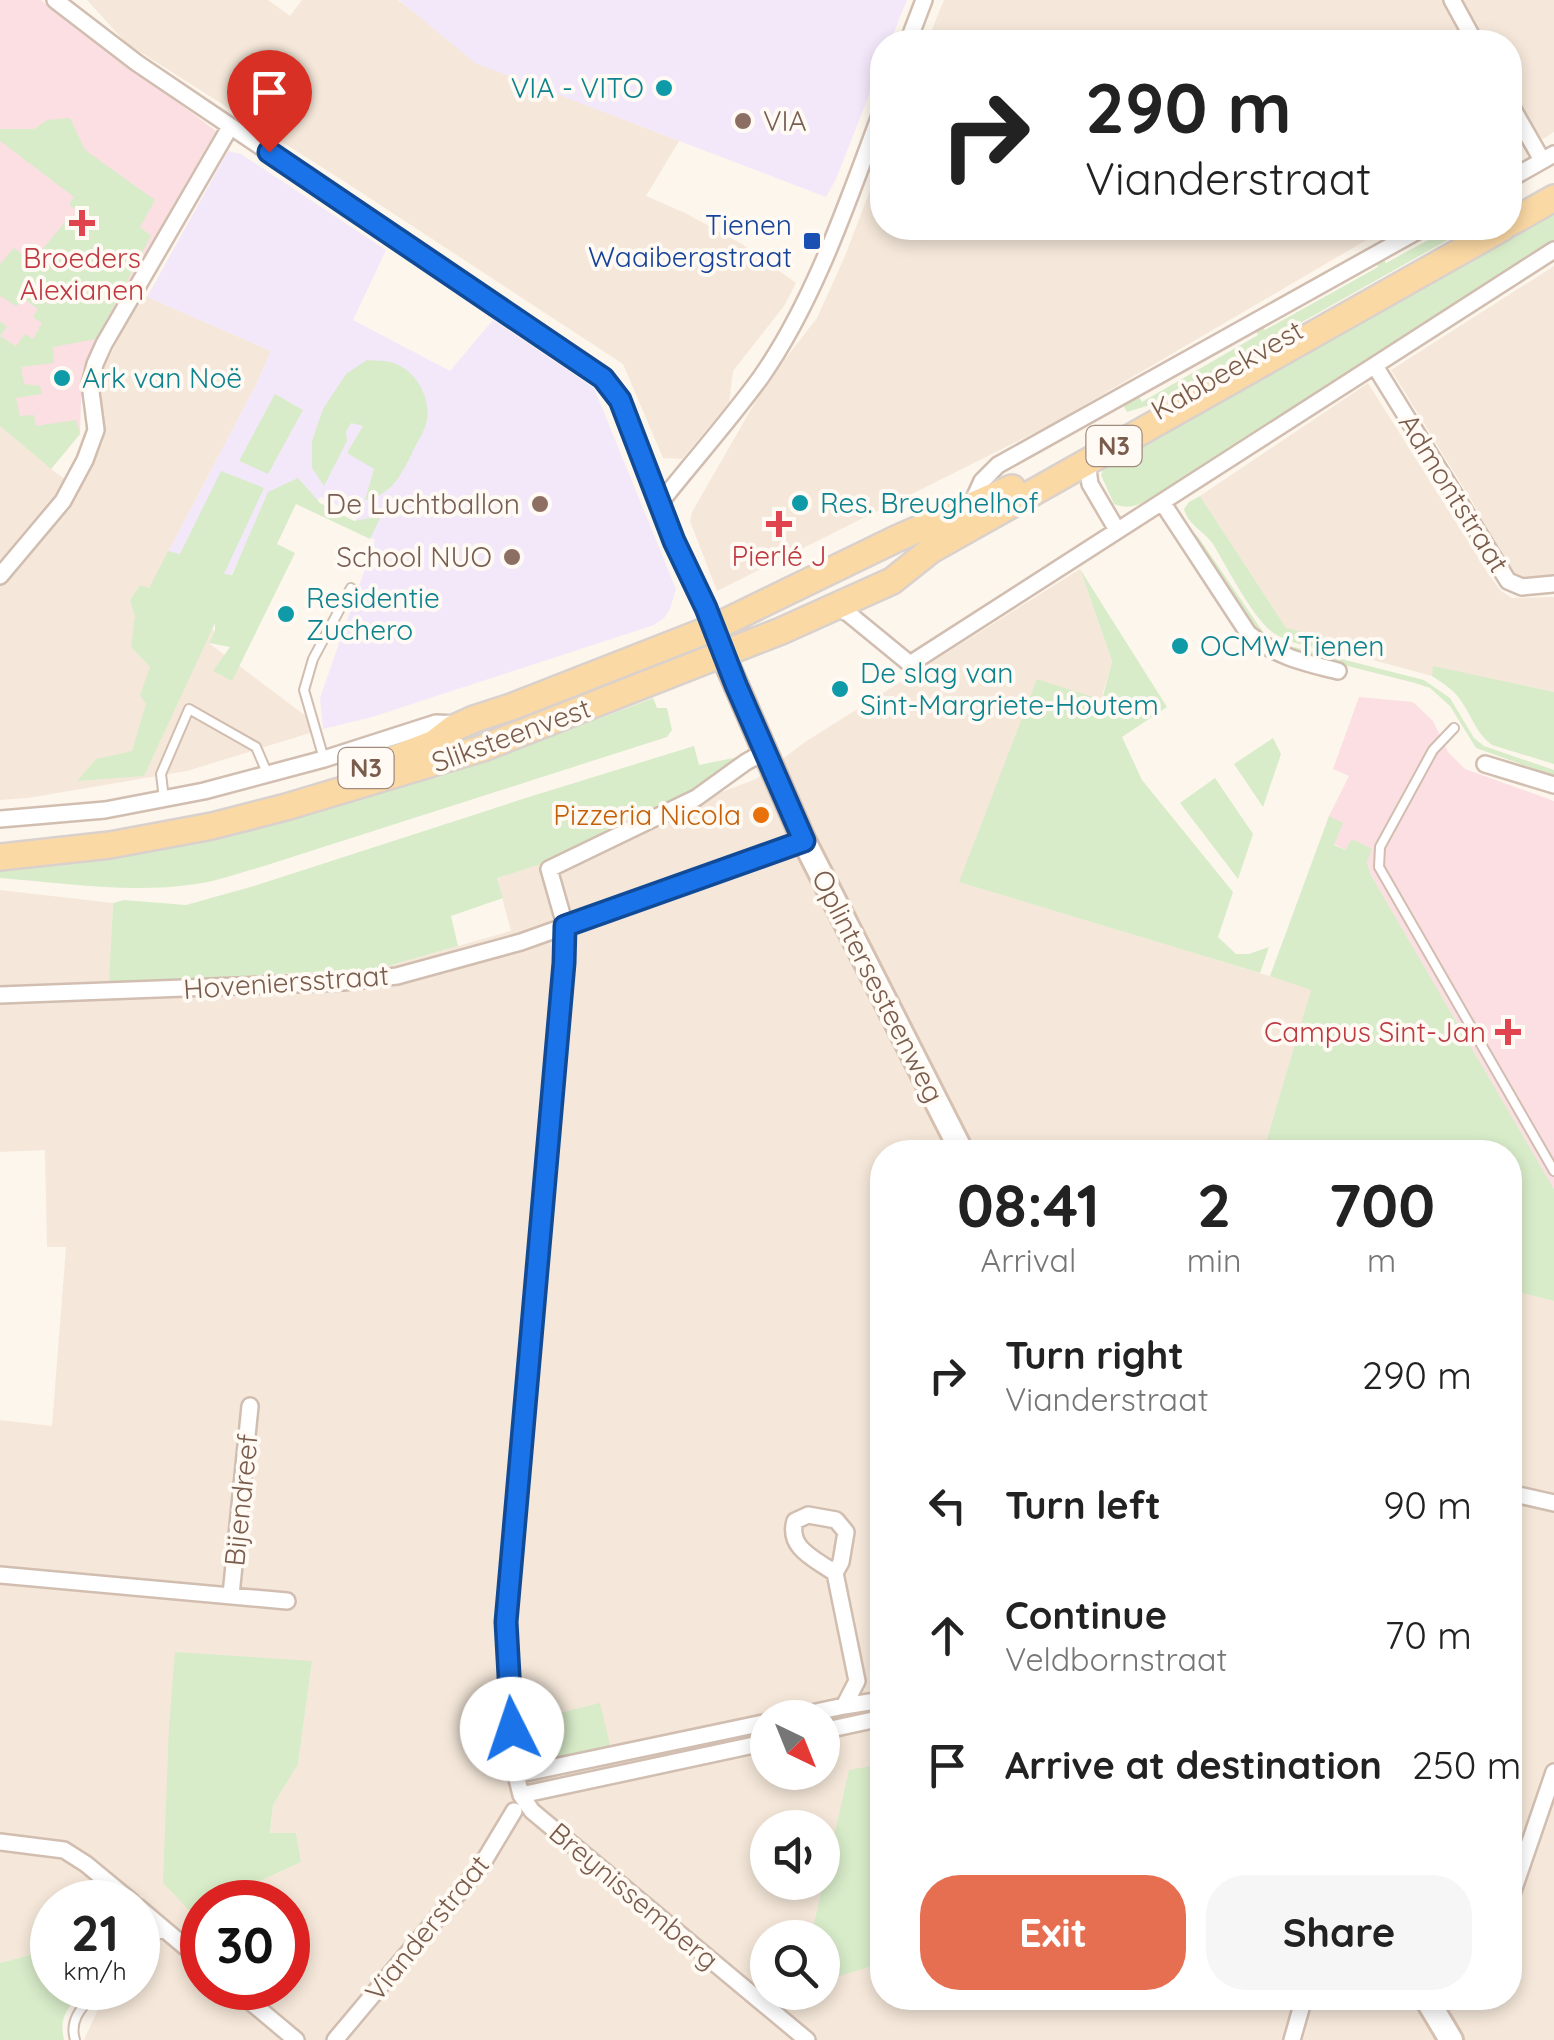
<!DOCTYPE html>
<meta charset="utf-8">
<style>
:root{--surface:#fff;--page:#f6f6f6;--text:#222;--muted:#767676;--accent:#e76f51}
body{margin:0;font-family:Quicksand,sans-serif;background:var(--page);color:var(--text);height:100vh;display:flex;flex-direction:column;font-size:38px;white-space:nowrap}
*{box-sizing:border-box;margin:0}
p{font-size:32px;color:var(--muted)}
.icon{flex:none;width:55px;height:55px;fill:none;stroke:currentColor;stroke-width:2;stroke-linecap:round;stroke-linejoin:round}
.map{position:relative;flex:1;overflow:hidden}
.panel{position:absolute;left:870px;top:1140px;width:652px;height:870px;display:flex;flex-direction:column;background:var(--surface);border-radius:40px;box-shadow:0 5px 15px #0003}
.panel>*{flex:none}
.top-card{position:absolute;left:870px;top:30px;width:652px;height:210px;border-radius:40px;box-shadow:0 5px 15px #0003;background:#fff;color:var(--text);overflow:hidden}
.needle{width:65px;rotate:137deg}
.fabs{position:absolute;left:750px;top:1700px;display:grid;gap:20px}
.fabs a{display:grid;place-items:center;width:90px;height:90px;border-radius:50%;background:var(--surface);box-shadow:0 5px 15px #0003;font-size:50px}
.speed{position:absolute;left:30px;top:1880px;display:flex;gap:20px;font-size:50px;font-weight:700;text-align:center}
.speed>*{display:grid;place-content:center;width:130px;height:130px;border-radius:50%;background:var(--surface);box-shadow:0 5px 15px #0003;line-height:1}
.speed small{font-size:25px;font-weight:400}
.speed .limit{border:15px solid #d22;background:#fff;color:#111}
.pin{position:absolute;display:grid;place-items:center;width:85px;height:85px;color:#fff;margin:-102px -42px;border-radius:50% 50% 50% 0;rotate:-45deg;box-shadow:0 0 10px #0007}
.pin .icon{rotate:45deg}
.me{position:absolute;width:110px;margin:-55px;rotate:356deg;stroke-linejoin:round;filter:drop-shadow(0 0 8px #0008)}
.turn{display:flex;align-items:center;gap:35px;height:210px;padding:0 50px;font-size:45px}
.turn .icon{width:130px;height:130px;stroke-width:2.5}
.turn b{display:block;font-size:70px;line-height:85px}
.eta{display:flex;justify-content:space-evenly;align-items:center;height:170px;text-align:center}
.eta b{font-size:60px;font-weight:700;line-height:70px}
.primary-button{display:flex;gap:20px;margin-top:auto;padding:20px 50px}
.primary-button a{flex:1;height:115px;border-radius:40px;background:var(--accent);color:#fff;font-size:40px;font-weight:700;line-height:115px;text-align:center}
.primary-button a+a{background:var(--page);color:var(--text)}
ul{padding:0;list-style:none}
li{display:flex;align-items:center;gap:30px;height:130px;padding:0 50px}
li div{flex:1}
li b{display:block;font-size:38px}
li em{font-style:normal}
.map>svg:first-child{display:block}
</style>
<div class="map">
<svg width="1554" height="2040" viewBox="0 0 1554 2040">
<rect width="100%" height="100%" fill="#fdf6ec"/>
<path fill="#f5e8da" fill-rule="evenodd" d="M87 0H268L290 16 302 0H398L487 66 679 141 646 196 685 213 742 244 796 283 784 306 733 371 729 403 682 459 663 458 623 364 339 178 126 43Z
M944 0H1444L1466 42H927Z
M1458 0H1554V132L1543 139 1538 136 1510 88V42H1483Z
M882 159V228H1387L1052 424 717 591 690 521 692 512 765 385 817 318 845 256Z
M1554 266V577L1543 579H1520L1509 573 1476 508 1391 370Z
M141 294 271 351 257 383 143 600 215 631 210 644 323 729 187 771 28 798 0 800V426L51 469 79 489 103 442 98 380Z
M1368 383 1486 570 1501 591 1512 598 1554 597V692L1434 667 1432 676 1358 656 1360 648 1286 629 1200 496Z
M1080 569 1112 661 1101 700 960 882 1312 989 1263 1152H882V1998H1510V1290L1554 1301V2040H84L108 1988H138V1902H52V1949L0 1963V1420L52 1426 66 1247H47L45 1150 0 1152V890L113 903 110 984 381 968 511 931 497 878 756 779 805 742ZM312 1661 298 1763 273 1805 270 1834 296 1833 301 1862 216 1902H288V1988H202V1909L192 1913ZM768 1718H822V1772H768ZM768 1828H822V1882H768ZM768 1938H822V1992H768Z"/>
<path fill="#f3e8fa" d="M399 0H907L890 42H882V62L836 179 826 197 475 63Z
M228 151 241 154 386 250 353 320 450 371 493 320 594 388 676 589 670 609 664 618 654 625 372 717 323 729 320 698 375 540 355 529 357 515 321 497 311 507 274 489 225 587 166 556 257 383 271 351 147 297Z"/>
<path fill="#fbdfe3" d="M0 0H41L216 131 96 339 82 372 80 434 51 469 0 426Z
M1359 697 1413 702 1433 721 1448 752 1465 769 1554 801V1189L1371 875 1367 862 1334 844 1329 816 1349 776 1333 769Z"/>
<path fill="#d8ecc9" d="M70 118 85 150 155 200 140 227 151 236 96 339 53 347 54 363 21 367 24 384 40 386 42 394 16 398 20 416 34 415 36 426 76 420 80 434 51 469 0 426V321L7 327 0 336 16 346 25 334 33 339 42 323 33 317 38 309 24 299 16 306 0 296V264L14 248 32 262 69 217 73 219 78 212 69 204 74 197 0 141V129H34L47 120Z
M1554 210V241L1152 498C1138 505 1129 510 1114 504L1101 475 1105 464Z
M1450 228H1469L1160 402 1127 412 1122 403 1137 394 1142 402 1258 335 1254 327 1260 324 1265 330 1378 267 1375 259 1382 256 1386 263Z
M367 360C374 361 383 360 390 362 416 368 433 400 426 424 423 434 416 444 412 453 401 476 391 495 365 500L374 469 347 453 363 426 351 423 346 432 347 441 324 486 312 468V441L323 409 346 374Z
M275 394 303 410 268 474 239 461Z
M221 471 264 488 224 574 232 575 268 492 298 478 320 503 354 521 381 516 370 539 296 504 277 544 295 553 232 681 213 671 230 647 209 643 215 631V623L144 776 77 781 96 759 132 751 146 704 140 695 150 667 131 647 135 616 130 600 140 585 149 588 168 551 180 554Z
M1200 496 1286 628 1361 648 1358 656C1331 650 1298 648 1275 634 1254 621 1227 567 1213 544 1204 531 1188 525 1184 509L1189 502Z
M1187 525 1199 538 1265 635 1274 642 1424 680 1450 698 1474 738 1484 746 1554 770V776L1476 748 1450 706 1430 688 1415 683 1300 654 1262 639 1185 526Z
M1080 569 1167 707 1122 737 1142 780 1233 892 1218 937 1236 954H1249L1269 947 1260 973 959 882 1037 679 1102 700 1112 661Z
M1433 666 1554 692V764L1492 745C1477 734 1473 719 1463 704 1456 691 1444 684 1432 676Z
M653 698 657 708H667L672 730 667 737 264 866C242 872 219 881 196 884 132 894 64 883 0 878V860L524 747Z
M1273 738 1281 754 1263 807 1234 764Z
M694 746 699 765 738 757 684 796 563 857 497 878 503 898 451 916 458 946 381 968 109 984 113 903 124 900 186 905 254 886 529 797Z
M1215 778 1253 834 1238 879 1180 803Z
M1329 816 1343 823 1334 845 1345 850 1352 839 1372 849 1367 862 1371 875 1554 1189V1301L1510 1290V1152H1263L1311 990 1270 976Z
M175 1652 312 1661 298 1764 273 1805 270 1833H296L301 1862 216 1902H202V1909L193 1914 163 1883 169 1726Z
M600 1703 611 1749 547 1763 535 1719Z
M882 1764V1963L823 1981 822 1938 811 1937 849 1770Z
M52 1949V1988H87C70 2006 58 2014 64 2040H0V1963Z"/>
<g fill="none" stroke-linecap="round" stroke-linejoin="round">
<defs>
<path id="lane" d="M1454 728 1433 750 1380 847 1379 867 1554 1171
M324 759 304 690 313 659 351 588
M164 799 161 774 189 709 256 747 268 775
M138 1937 168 1933
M75 2040C68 2017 86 2004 99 1988"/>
<path id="street" d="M55 0 137 63 603 378C638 424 651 487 674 541 691 579 709 615 723 655
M1452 0 1475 42
M908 42 924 0
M1510 104 1542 160
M1510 179 1554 154
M1375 366 1508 581 1522 587 1554 584
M1087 462 1090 484 1117 530
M1162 502 1248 633C1274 656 1305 663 1338 671
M660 503C693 461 730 420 761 377 815 300 849 198 882 110
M971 505 982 481 998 465 1423 228
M0 576 63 501 85 460 96 430 90 384 95 364 104 344 230 127
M834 606 849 614 910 664 1554 250
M764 752 746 762 696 798 549 869 565 925 564 963 505 1622 516 1775 521 1795 532 1811 807 2040
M1485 764 1554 785
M0 819 105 810 204 791 324 759 436 723 458 724
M0 995 343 982 397 976 521 942 804 841
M1510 1493 1554 1503
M0 1575 287 1601
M231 1595 250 1406
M844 1706 882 1700
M788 1718 844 1706 857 1681 835 1573 841 1562 846 1532 836 1520 808 1515 795 1521C787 1548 815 1559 835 1573
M822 1731 882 1718
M516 1775 768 1722
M521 1795 768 1742
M0 1842 64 1850 86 1864 132 1902
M1510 1900 1554 1772
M138 1907 202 1961
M234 1988 296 2040
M335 2040 481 1866 514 1811
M1292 2040 1304 1998"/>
<path id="secondary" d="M723 655 804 841 962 1152
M1426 1998 1451 2040"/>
<path id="primary" d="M1510 223 1554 198
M391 760 434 743 452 729 474 719 511 707 713 628 896 539 1012 488
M0 857 110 845 212 826 286 807 483 748 781 631 892 581 931 550 1502 228"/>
</defs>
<use href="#lane" stroke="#d1beb0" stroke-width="12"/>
<use href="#street" stroke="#d1beb0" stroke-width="20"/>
<use href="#secondary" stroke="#d6c0b0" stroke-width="28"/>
<use href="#primary" stroke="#dad1cd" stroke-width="30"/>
<use href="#lane" stroke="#fff" stroke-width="8"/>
<use href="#street" stroke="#fff" stroke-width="15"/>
<use href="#secondary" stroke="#fff" stroke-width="22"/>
<use href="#primary" stroke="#fbd9a5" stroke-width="25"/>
</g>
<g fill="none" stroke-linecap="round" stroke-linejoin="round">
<defs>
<path id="route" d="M269 152 603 378 620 400 674 541 706 608 736 685 804 841 565 926 564 963 506 1622 512 1729"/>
</defs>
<use href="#route" stroke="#114b97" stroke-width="25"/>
<use href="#route" stroke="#1a73e8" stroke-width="18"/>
</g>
<g fill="#0f9aa8" stroke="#fffaf3" stroke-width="4">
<circle cx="664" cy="88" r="10"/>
<circle cx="62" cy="378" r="10"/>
<circle cx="800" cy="503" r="10"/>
<circle cx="286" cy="614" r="10"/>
<circle cx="1180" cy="646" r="10"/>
<circle cx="840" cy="689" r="10"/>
</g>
<g fill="#8d6e63" stroke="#fffaf3" stroke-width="4">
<circle cx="743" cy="121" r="10"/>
<circle cx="540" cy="504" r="10"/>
<circle cx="512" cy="557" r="10"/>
</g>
<g fill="#e0444e" stroke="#fffaf3" stroke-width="4">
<path d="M77 208h10v10h10v10h-10v10h-10v-10h-10v-10h10z"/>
<path d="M774 509h10v10h10v10h-10v10h-10v-10h-10v-10h10z"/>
<path d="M1503 1017h10v10h10v10h-10v10h-10v-10h-10v-10h10z"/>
</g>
<rect fill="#1a4fb4" stroke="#fffaf3" stroke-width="4" x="802" y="231" width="20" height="20" rx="5"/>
<circle fill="#e8710a" stroke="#fffaf3" stroke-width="4" cx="761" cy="815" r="10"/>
<g text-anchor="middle" stroke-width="8" stroke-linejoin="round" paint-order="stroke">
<g fill="#fffaf3" stroke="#a28b7f" stroke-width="2.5">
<rect x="1086.5" y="426" width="55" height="40" rx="8"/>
<rect x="338.5" y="748" width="55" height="40" rx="8"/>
</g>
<g font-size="25" font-weight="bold" fill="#7a5c4d">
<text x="1114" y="455">N3</text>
<text x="366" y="777">N3</text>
</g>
<g font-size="28" fill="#0d838f" stroke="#fffaf3" text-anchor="start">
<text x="644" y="98" text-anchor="end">VIA - VITO</text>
<text x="82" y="388">Ark van Noë</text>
<text x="820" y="513">Res. Breughelhof</text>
<text x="306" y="608">Residentie<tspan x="306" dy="32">Zuchero</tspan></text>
<text x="1200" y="656">OCMW Tienen</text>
<text x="860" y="683">De slag van<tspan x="860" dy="32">Sint-Margriete-Houtem</tspan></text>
</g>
<g font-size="28" fill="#785e54" stroke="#fffaf3" text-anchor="end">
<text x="763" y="131" text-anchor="start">VIA</text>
<text x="520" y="514">De Luchtballon</text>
<text x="492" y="567">School NUO</text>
</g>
<g font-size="28" fill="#164399" stroke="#fffaf3" text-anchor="end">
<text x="792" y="235">Tienen<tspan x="792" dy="32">Waaibergstraat</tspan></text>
</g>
<g font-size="28" fill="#be3a42" stroke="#fffaf3">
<text x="82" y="268">Broeders<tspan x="82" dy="32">Alexianen</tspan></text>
<text x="779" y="566">Pierlé J</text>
<text x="1486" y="1042" text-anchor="end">Campus Sint-Jan</text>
</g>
<g font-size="28" fill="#7a5c4d" stroke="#fffaf3">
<text transform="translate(1227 370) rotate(-30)" y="10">Kabbeekvest</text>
<text transform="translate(1454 493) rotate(58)" y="10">Admontstraat</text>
<text transform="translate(511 735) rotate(-20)" y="10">Sliksteenvest</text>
<text transform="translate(286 982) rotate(-4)" y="10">Hoveniersstraat</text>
<text transform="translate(878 986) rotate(63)" y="10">Oplintersesteenweg</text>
<text transform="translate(241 1500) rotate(-84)" y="10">Bijendreef</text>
<text transform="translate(634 1896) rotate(40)" y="10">Breynissemberg</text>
<text transform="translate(427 1928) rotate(-51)" y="10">Vianderstraat</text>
</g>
<g font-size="28" fill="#c56008" stroke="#fffaf3" text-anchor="end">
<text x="741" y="825">Pizzeria Nicola</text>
</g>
</g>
</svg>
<div class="fabs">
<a><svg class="needle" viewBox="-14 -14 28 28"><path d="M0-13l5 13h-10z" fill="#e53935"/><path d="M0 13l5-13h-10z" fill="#767676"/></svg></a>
<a><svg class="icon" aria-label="sound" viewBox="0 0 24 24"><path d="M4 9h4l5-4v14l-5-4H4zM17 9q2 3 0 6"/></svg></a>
<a><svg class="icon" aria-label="search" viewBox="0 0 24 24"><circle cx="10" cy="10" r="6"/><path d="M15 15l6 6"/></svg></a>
</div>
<div class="speed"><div>21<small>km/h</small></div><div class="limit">30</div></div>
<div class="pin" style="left:269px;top:152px;background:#d93025"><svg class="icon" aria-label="arrive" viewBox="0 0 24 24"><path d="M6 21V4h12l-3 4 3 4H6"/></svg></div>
<svg class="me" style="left:512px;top:1729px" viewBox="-20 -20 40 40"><circle r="19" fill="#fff"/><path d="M0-13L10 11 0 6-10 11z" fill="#1a73e8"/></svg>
<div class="top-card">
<div class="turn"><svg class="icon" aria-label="right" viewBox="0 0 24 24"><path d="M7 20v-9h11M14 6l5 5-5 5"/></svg><div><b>290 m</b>Vianderstraat</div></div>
</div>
<section class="panel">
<div class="eta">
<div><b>08:41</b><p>Arrival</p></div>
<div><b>2</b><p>min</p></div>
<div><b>700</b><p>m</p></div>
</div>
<ul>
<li><svg class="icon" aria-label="right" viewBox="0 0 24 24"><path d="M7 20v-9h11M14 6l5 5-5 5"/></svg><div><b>Turn right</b><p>Vianderstraat</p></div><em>290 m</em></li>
<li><svg class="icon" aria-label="left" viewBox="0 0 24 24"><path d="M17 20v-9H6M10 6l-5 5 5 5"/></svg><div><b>Turn left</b></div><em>90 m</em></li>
<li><svg class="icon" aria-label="ahead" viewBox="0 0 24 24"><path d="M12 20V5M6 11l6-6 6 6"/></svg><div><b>Continue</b><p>Veldbornstraat</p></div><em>70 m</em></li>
<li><svg class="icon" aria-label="arrive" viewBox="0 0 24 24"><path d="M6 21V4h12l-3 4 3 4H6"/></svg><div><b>Arrive at destination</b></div><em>250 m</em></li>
</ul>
<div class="primary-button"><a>Exit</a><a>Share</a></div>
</section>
</div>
